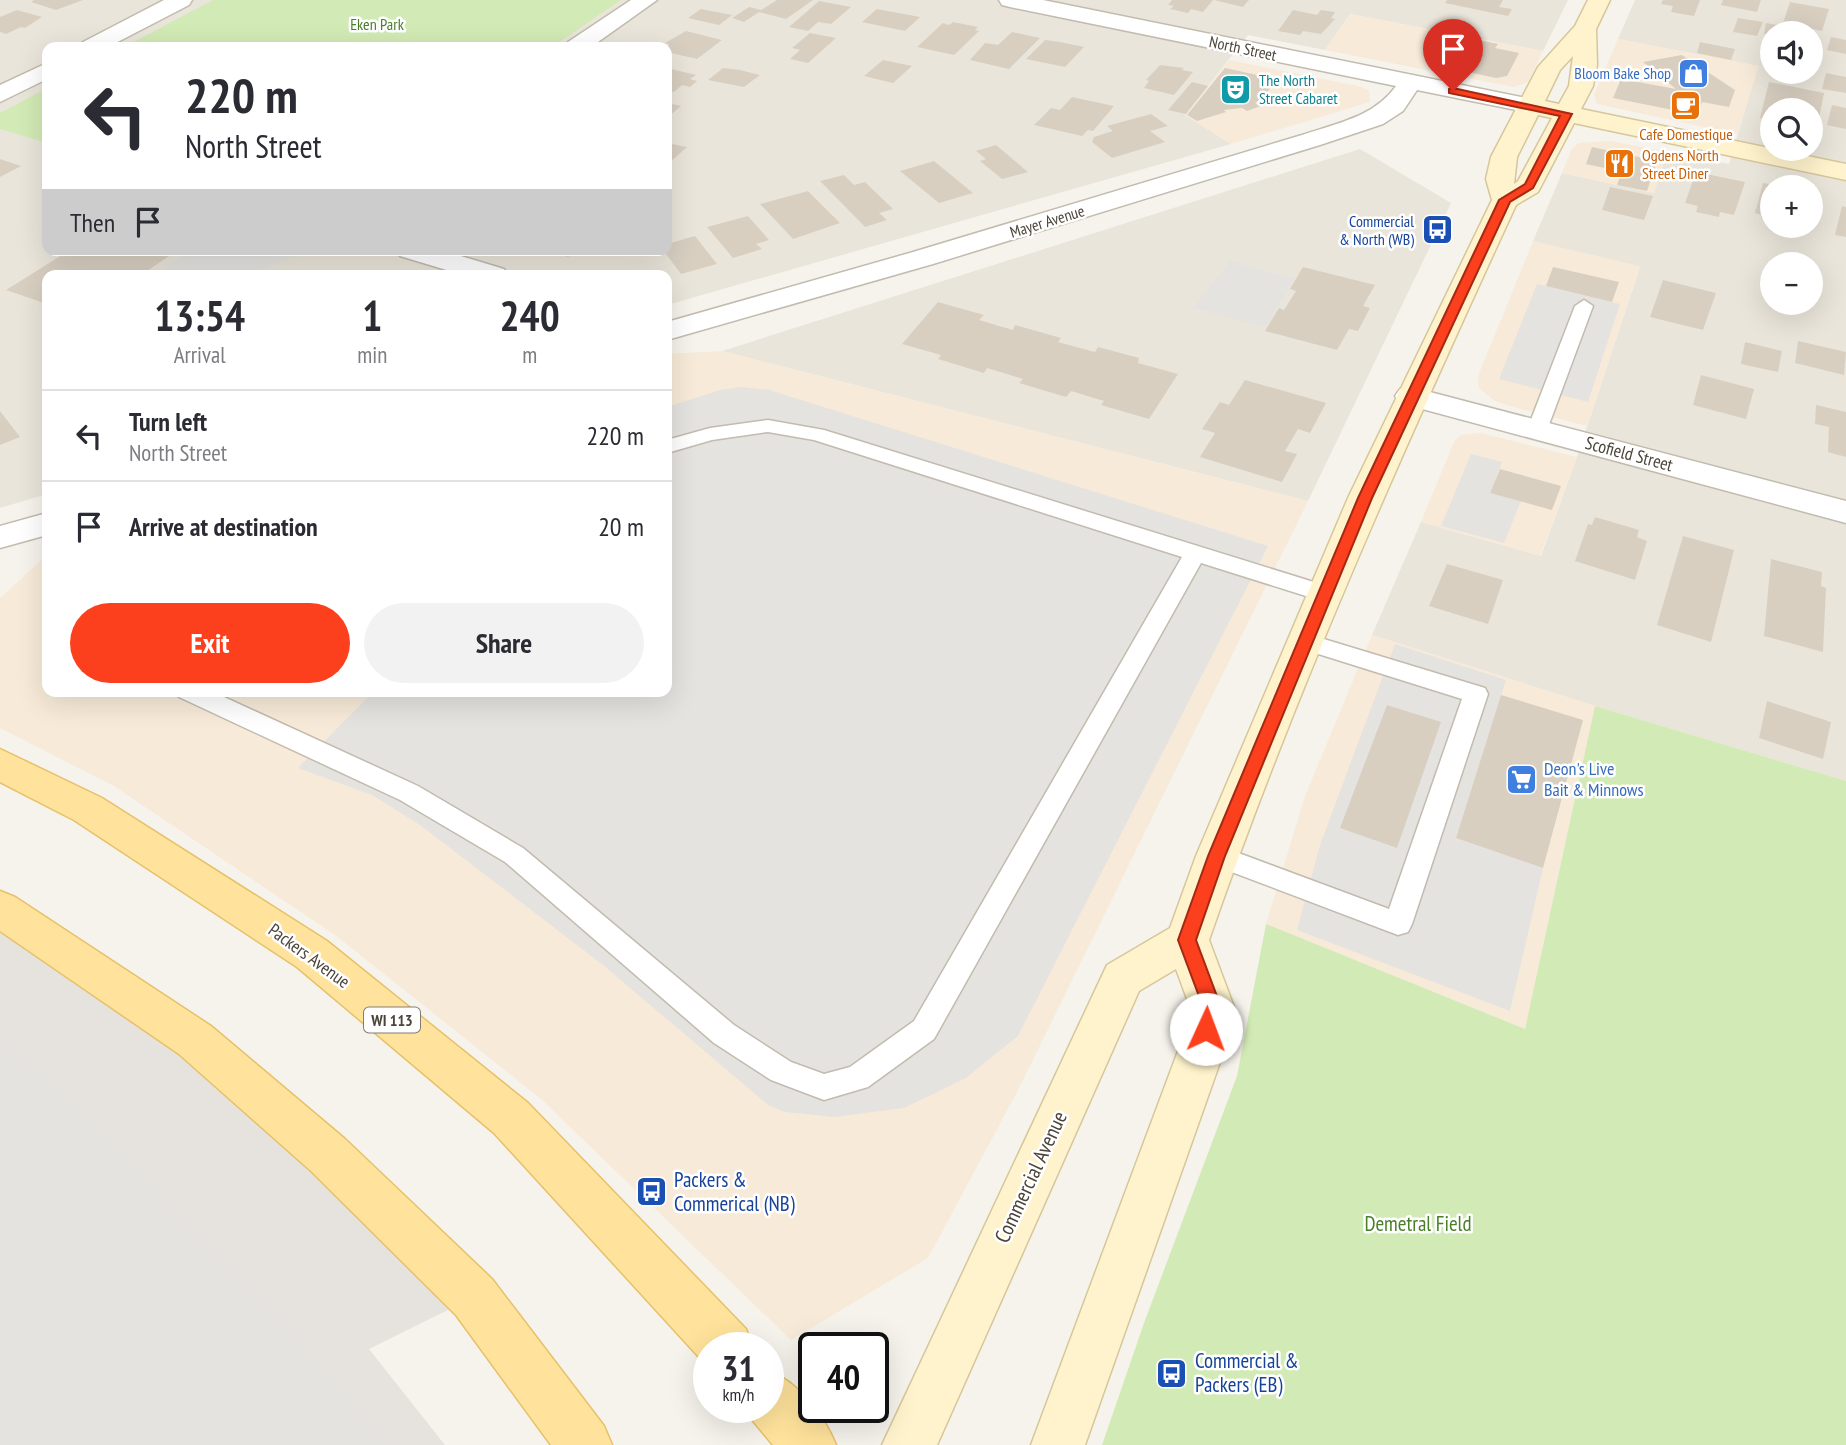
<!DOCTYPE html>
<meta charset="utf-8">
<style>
:root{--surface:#fff;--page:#f2f2f3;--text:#2b2b33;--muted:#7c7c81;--line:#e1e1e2;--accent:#fc3f1d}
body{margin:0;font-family:"PT Sans Narrow",sans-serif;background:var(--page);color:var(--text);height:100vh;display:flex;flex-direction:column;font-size:26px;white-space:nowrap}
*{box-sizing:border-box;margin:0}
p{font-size:23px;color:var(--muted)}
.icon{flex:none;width:38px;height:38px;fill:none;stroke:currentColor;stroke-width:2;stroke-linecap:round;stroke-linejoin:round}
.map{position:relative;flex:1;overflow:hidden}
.details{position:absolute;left:42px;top:270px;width:630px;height:427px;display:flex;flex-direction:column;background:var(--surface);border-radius:14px;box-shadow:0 7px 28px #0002}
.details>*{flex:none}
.banner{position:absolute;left:42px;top:42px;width:630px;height:214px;border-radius:14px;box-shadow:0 7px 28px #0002;background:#fff;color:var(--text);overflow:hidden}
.controls{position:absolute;left:1760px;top:21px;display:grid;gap:14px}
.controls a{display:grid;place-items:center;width:63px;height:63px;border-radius:50%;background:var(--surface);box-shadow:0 7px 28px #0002;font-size:35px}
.speed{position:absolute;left:693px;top:1332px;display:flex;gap:14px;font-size:35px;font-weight:700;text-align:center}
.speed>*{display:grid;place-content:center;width:91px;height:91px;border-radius:50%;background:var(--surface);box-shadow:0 7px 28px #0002;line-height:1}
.speed small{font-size:18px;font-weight:400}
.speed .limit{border:4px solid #111;border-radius:10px;background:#fff;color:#111}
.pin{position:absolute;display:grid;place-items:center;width:60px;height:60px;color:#fff;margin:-72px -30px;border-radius:50% 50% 50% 0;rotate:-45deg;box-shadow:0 0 7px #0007}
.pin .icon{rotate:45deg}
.me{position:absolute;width:77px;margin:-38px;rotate:2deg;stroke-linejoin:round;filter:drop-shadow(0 0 5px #0008)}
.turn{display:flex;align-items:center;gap:24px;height:147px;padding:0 28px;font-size:32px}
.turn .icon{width:91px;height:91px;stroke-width:2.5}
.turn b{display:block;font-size:49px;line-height:60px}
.then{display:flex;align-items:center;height:66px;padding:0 28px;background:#0003;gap:14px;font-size:26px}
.eta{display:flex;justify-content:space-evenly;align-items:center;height:119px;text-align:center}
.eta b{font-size:42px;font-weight:700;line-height:49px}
.cta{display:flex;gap:14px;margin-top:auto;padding:14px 28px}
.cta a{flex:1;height:80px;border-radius:42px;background:var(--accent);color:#fff;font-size:28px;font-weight:700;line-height:80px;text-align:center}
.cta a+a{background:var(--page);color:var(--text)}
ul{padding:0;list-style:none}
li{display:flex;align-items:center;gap:21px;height:91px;padding:0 28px;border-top:2px solid var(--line)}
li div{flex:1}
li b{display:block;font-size:26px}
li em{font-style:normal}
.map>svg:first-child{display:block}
</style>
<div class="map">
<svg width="1846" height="1445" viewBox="0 0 1846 1445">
<rect width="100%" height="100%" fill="#f6f3ec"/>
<path fill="#eae5da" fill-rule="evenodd" d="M0 0H1568L1543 51 1350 14 1325 50 1248 35 1185 115 1231 144 667 305V275H47V494L0 508ZM47 47H667V250H47Z
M1635 0H1846V781L1595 706 1372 635 1421 522 1541 556 1577 457 1640 267 1533 241 1562 173 1654 193 1667 152 1729 164 1758 66 1618 39ZM1773 33H1811V72H1773ZM1773 110H1811V149H1773ZM1773 187H1811V226H1773ZM1773 264H1811V303H1773Z
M1360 149 1451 203 1308 501 722 351Z"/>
<path fill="#f7ead8" d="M1350 14 1543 51 1528 82 1514 87 1325 50Z
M1618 39 1759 66 1737 134 1597 104 1594 95Z
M1229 60 1358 86 1369 90 1370 102 1231 144 1185 115Z
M1611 141 1667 152 1654 193 1562 173 1572 149 1579 143Z
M1533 241 1640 266 1587 426 1510 406 1495 401 1479 388 1478 376Z
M722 351 1308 501 1018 1090 928 1258 791 1340 540 1098 335 935 114 786 0 728V598L47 555V691H667V354Z
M1481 433 1577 457 1540 556 1421 522 1454 442 1460 435Z
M1372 635 1595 706 1525 1029 1266 924 1305 796Z"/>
<path fill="#e6e2dd" d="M0 909 81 961 474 1297 369 1349 445 1445H0Z"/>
<path fill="#d2eab5" d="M213 0H621L552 47H124Z
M47 88V143L0 129V113Z
M1595 706 1846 781V1445H1102L1144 1323 1237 1076 1266 924 1525 1029Z"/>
<path fill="#e5e3e0" d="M192 250H304L305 252 247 275H155Z
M1230 261 1295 279 1265 327 1193 308Z
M1537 284 1620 304 1588 402 1499 379Z
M741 387 769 390 1268 546 1018 1036 966 1078 904 1108 834 1117 785 1112 768 1105 603 965 420 825 372 795 298 768 374 691H667V407L720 390Z
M1471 454 1502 462 1490 493 1521 501 1504 543 1441 526Z
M1395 644 1506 680 1456 838 1543 868 1510 1011 1297 930 1320 845Z
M0 1034 91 1117 395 1445H0Z"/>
<path fill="#d8cfc1" d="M34 0H83L56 10 31 2Z
M777 0H813L786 19 759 12 744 22 732 18 749 7 761 10Z
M1172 0H1213L1203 12 1191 9 1188 13 1170 9 1174 6 1168 5Z
M1214 0H1249L1243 7Z
M1447 0H1503L1499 7 1512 9 1508 16 1445 3Z
M1663 0H1700L1694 16 1671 12 1673 6 1661 4Z
M1723 0H1761L1757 12 1721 5Z
M819 1 851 7 831 24 818 22 808 31 789 27Z
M1790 2 1829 9 1822 31 1783 23Z
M701 9 732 15 719 25 688 18Z
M877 9 920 17 905 31 862 22Z
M17 10 42 17 25 28 21 27 6 34 0 32V17Z
M1293 10 1317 15 1321 10 1335 12 1331 18 1335 19 1321 34 1303 31 1300 35 1278 31Z
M1738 18 1763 22 1757 36 1733 32Z
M953 22 978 27 975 30 979 31 954 55 917 47 943 23 949 25Z
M1766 23 1788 27 1787 33 1764 34Z
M686 31 722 40 697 59 667 52 669 44 665 43Z
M1012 32 1040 38 1009 69 970 60 985 43 998 45Z
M810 33 836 38 808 63 790 59 800 50 792 48Z
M1831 37 1846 40V54L1827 50Z
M1474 39 1498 44 1495 48 1519 53 1507 76 1496 78 1444 67 1458 45 1469 48Z
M1045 40 1060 42 1084 47 1065 67 1026 59Z
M1700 42 1735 49 1731 60 1697 53Z
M1682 55 1735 90 1729 107 1702 102 1698 115 1613 98 1621 79 1676 89 1643 62Z
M883 60 912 66 893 83 864 76Z
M1160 65 1184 68 1182 70 1193 72 1174 95 1144 88 1149 81 1146 80Z
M667 68 696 75 690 79 697 81 690 87 682 85 674 92 667 91Z
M723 68 740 70 760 75 744 87 708 80Z
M1225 68 1276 79 1263 99 1255 103 1261 106 1247 111 1242 108 1224 110 1226 112 1197 121 1187 115Z
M1826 73 1846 77V93L1822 89Z
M1192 82 1208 86 1186 114 1168 110Z
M1769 82 1824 93 1817 129 1811 128V110H1773V121L1760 118Z
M1072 97 1114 106 1093 131 1088 130 1082 136 1034 125 1051 108 1060 110Z
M667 103 681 106 667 118Z
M1832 105 1846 108V129L1827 125Z
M1151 114 1168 126 1150 131 1165 142 1112 158 1092 142 1094 137 1113 131 1107 126Z
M667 143 687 147 667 165Z
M996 145 1028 172 1002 179 980 161 986 159 976 151Z
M1592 147 1657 161 1647 191 1617 185 1620 176 1613 175 1614 170 1586 164Z
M0 159 21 166 0 177Z
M934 161 973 193 939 203 900 171Z
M1696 172 1745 182 1734 215 1720 212 1719 217 1696 212 1698 206 1685 203Z
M844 175 854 185 865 182 893 209 879 213 887 220 865 227 820 181Z
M1763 183 1779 186 1773 187V221L1761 218V215L1755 213Z
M1610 187 1653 196 1644 220 1602 210Z
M808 191 840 223 793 239 760 204Z
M1842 206 1846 207V237L1835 235Z
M748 216 769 240 756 244 762 249 733 258 707 227Z
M695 236 717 264 681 274 663 250H667V244Z
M70 250H178L141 275H47V304L6 290Z
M546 250H577L568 257Z
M1303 267 1375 285 1363 306 1370 308 1358 331 1349 329 1337 350 1265 331 1279 308 1284 310 1296 291 1290 289Z
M1553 267 1619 282 1612 302 1546 286Z
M1663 280 1716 293 1703 330 1650 317Z
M938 302 984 315 979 320 1013 330 1015 325 1061 338 1058 342 1095 352 1098 347 1139 358 1138 363 1178 374 1149 419 1101 405 1104 401 1071 391 1066 397 1019 383 1023 379 987 368 984 373 938 359 941 355 902 344Z
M1798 341 1846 352 1844 375 1795 363Z
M1745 342 1782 351 1778 372 1741 364Z
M1701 375 1754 389 1746 419 1693 405Z
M1245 380 1326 403 1310 433 1298 429 1285 451 1297 454 1282 482 1200 457 1215 433 1202 429 1220 402 1229 405Z
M1816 405 1846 412V457L1828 452 1829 427 1815 424Z
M0 411 20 437 0 445Z
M1500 469 1561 486 1552 510 1490 493Z
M1595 517 1639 530 1637 537 1647 541 1635 580 1575 561 1588 524 1592 525Z
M1683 536 1734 550 1711 642 1657 625Z
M1771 559 1822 572 1821 586 1826 588 1823 652 1764 636Z
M1447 564 1503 580 1488 624 1429 606Z
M1501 695 1583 720 1543 868 1456 838Z
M1767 701 1831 722 1823 759 1759 738Z
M1387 705 1441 722 1397 848 1340 828Z"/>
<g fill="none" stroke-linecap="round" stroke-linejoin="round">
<defs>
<path id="lane" d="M1584 300 1593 306 1547 430 1544 434H1530L1527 430 1575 306Z
M768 420 824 430 1333 588 1336 594 1333 600 1325 602 1201 563 934 1039 868 1087 824 1100 771 1080 714 1043 505 862 400 800 179 697 176 691H211L418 786 523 848 734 1025 791 1062 824 1074 850 1067 914 1021 1182 557 814 440 768 432 712 440 667 453V440L710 428Z
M1304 633 1485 688 1488 694 1412 924 1408 932 1398 935 1208 863 1204 856 1208 849 1217 845 1389 909 1462 699 1296 647 1292 641 1296 635Z"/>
<path id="street" d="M164 0H192L189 5 108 47H79L83 42Z
M631 0H657L591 47H565L568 42Z
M999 0H1043L1531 99 1540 101 1543 106 1540 111 1531 113 1417 90 1403 111 1383 124 1320 145 933 264 667 340V322L913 252 1302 135C1337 123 1374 117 1396 86L1010 7 1002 5Z
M47 63V79L0 102V85Z
M396 250H441L504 269 508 275H463L400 256Z
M1411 387 1846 501V523L1400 403 1395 396 1400 389Z
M47 513V535L0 548V526Z"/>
<path id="secondary" d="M1588 0H1610L1596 29 1597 65 1593 86 1581 109 1846 164V180L1574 123 1538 192 1516 205C1405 446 1296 689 1209 940L1234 1007 1224 1051 1085 1445H1031L1178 1051 1190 1007 1176 969 1139 991 937 1445H882L1107 965 1170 928 1196 856 1348 498 1492 200 1486 179 1491 157 1538 67 1575 26ZM1573 56 1569 86 1559 104 1545 101 1560 70ZM1538 115 1552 118 1518 181 1514 184 1517 157Z"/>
<path id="primary" d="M0 749 102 798 327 941 528 1103 746 1329 753 1348H709L708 1367 494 1133 297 967 74 820 0 782Z
M0 891 15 897 211 1026 345 1139 492 1279 604 1426 612 1445H551L456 1315 311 1171 179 1054 0 931Z
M768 1370C799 1383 824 1415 836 1445H773L749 1416 745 1407H768Z"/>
</defs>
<use href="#lane" stroke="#c2bbae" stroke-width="3"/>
<use href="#street" stroke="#c2bbae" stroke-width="3"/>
<use href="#secondary" stroke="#d6c79b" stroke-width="3"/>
<use href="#primary" stroke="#e6c16a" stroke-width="3"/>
<use href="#lane" fill="#fff" fill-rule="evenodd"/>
<use href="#street" fill="#fff" fill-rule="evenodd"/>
<use href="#secondary" fill="#fff3cd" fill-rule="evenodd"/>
<use href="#primary" fill="#ffe39c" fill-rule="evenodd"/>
</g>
<path fill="#fc3f1d" stroke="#a42913" stroke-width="2" d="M1453 88 1572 114 1533 188 1510 202 1372 498 1225 856 1196 940 1221 1007 1213 1035 1206 1037 1200 1035 1197 1029 1203 1007 1178 940 1208 856 1358 498 1499 200 1525 184 1560 116 1449 93V89Z"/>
<defs>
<symbol id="shop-square" viewBox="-11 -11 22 22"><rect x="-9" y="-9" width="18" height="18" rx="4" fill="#3f7fe0" stroke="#fff"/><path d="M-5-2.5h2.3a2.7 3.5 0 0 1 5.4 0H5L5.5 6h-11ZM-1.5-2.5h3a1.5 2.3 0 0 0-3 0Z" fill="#fff"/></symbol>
<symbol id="theatre-square" viewBox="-11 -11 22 22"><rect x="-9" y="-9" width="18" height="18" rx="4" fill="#0f9aa8" stroke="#fff"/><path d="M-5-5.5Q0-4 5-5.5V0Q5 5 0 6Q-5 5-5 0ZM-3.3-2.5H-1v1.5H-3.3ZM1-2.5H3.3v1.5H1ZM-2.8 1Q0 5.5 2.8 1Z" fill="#fff"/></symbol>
<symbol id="cafe-square" viewBox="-11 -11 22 22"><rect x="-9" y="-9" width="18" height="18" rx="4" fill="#e8710a" stroke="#fff"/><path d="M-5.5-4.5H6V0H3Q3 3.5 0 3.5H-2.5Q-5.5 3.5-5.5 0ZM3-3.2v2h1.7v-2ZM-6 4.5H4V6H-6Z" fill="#fff"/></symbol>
<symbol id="restaurant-square" viewBox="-11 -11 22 22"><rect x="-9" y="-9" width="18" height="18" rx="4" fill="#e8710a" stroke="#fff"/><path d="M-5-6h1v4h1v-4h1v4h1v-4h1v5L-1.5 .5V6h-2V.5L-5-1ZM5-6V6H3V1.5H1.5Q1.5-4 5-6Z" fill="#fff"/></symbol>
<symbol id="bus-square" viewBox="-11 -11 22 22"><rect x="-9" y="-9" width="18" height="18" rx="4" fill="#1a4fb4" stroke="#fff"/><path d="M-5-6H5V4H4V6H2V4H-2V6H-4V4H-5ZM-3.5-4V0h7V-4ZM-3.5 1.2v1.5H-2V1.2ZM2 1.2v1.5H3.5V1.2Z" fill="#fff"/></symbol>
<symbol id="supermarket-square" viewBox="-11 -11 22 22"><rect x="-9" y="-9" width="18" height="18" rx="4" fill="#3f7fe0" stroke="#fff"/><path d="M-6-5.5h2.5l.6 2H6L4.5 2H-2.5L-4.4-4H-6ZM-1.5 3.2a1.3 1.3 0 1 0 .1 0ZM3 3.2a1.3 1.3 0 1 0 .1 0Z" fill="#fff"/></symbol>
</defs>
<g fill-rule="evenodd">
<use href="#shop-square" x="1676" y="56" width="35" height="35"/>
<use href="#theatre-square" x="1218" y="72" width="35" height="35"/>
<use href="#cafe-square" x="1668" y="88" width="35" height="35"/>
<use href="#restaurant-square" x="1602" y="146" width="35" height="35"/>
<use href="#bus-square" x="1420" y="212" width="35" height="35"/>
<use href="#supermarket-square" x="1504" y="762" width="35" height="35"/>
<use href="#bus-square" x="634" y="1174" width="35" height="35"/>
<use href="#bus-square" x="1154" y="1356" width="35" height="35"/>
</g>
<g text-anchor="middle" stroke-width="5" stroke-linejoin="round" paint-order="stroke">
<g font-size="16" fill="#4a7f2a" stroke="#fff">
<text x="377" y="30">Eken Park</text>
</g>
<g font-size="16" fill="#4b4439" stroke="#fff">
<text transform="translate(1243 48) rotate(12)" y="6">North Street</text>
<text transform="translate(1047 221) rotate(-17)" y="6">Mayer Avenue</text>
</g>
<g font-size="16" fill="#366cbe" stroke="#fff" text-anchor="end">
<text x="1671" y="79">Bloom Bake Shop</text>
</g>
<g font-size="16" fill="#0d838f" stroke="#fff" text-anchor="start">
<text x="1259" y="86">The North<tspan x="1259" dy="18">Street Cabaret</tspan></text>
</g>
<g font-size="16" fill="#c56008" stroke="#fff">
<text x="1686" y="140">Cafe Domestique</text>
<text x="1642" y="161" text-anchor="start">Ogdens North<tspan x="1642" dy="18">Street Diner</tspan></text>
</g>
<g font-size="16" fill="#164399" stroke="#fff" text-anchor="end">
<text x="1414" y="227">Commercial<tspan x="1414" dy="18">&amp; North (WB)</tspan></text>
</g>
<rect fill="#fff" stroke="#817c74" stroke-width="2" x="364" y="1007.5" width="56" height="25" rx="5"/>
<g font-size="16" font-weight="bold" fill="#4b4439">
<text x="392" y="1026">WI 113</text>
</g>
<g font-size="18" fill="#4b4439" stroke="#fff">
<text transform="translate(1629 454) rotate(15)" y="6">Scofield Street</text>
<text transform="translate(309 956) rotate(36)" y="6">Packers Avenue</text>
</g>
<g font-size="18" fill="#366cbe" stroke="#fff" text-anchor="start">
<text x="1544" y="775">Deon's Live<tspan x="1544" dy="21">Bait &amp; Minnows</tspan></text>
</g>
<g font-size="21" fill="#4b4439" stroke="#fff">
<text transform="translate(1031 1177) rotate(-65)" y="7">Commercial Avenue</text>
</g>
<g font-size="21" fill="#164399" stroke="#fff" text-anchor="start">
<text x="674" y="1187">Packers &amp;<tspan x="674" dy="24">Commerical (NB)</tspan></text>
<text x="1195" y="1368">Commercial &amp;<tspan x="1195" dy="24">Packers (EB)</tspan></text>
</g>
<g font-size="21" fill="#4a7f2a" stroke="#fff">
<text x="1418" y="1231">Demetral Field</text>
</g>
</g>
</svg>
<div class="controls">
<a><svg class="icon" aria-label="sound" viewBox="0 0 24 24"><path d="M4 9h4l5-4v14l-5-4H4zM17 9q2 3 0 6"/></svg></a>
<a><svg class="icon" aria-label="search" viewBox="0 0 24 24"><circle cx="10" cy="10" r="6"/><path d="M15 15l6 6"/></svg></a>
<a>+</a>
<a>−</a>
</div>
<div class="speed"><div>31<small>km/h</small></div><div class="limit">40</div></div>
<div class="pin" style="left:1453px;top:91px;background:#d93025"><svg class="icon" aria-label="arrive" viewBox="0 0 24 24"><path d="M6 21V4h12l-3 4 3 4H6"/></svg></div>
<svg class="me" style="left:1206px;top:1029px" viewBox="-20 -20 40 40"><circle r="19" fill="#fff"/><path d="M0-13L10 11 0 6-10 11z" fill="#fc3f1d"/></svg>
<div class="banner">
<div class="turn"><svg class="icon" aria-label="left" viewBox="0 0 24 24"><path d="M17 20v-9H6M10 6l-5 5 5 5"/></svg><div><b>220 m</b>North Street</div></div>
<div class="then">Then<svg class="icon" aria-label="arrive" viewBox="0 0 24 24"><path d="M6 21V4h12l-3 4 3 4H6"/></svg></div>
</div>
<section class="details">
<div class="eta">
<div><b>13:54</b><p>Arrival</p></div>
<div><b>1</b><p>min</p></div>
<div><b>240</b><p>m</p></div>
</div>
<ul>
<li><svg class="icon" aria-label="left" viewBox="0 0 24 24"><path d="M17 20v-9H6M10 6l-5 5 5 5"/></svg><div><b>Turn left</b><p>North Street</p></div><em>220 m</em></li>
<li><svg class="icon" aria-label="arrive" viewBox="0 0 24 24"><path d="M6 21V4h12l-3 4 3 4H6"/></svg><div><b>Arrive at destination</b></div><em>20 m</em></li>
</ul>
<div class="cta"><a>Exit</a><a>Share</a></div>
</section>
</div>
